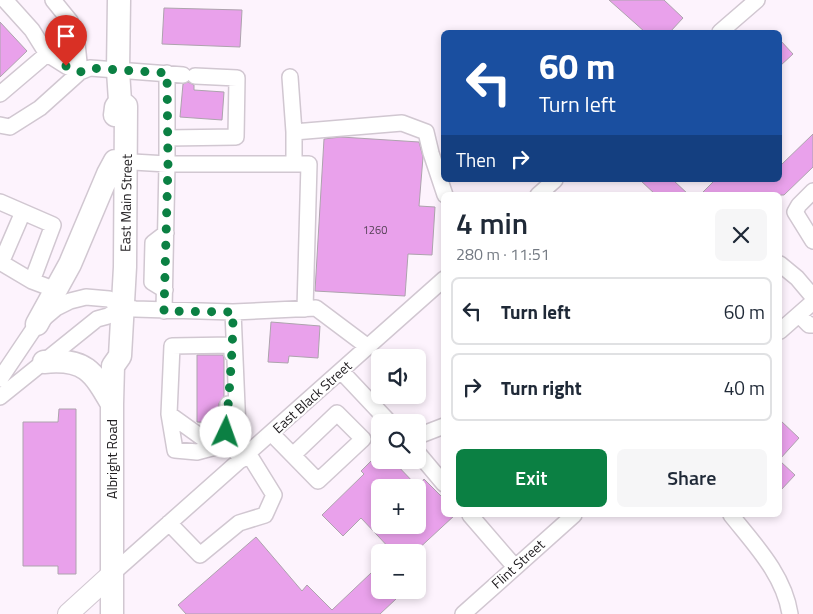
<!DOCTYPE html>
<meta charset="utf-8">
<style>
:root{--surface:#fff;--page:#f6f6f7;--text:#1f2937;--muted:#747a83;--line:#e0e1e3;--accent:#0b8043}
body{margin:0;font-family:"Titillium Web",sans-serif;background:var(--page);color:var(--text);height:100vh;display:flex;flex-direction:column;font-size:19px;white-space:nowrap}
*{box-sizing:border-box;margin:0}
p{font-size:16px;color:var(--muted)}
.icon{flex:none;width:28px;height:28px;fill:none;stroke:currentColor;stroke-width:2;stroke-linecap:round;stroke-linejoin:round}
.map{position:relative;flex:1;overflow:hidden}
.drawer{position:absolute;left:441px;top:192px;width:341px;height:325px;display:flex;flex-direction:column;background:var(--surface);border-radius:8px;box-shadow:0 2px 8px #0003}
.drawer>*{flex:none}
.top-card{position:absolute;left:441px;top:30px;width:341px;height:152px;border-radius:8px;box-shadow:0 2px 8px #0003;background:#1a4fa0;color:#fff;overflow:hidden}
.buttons{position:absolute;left:371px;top:349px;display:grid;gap:10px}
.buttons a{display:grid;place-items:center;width:55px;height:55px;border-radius:8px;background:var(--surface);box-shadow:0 2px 8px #0003;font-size:25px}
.pin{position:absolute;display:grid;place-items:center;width:42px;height:42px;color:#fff;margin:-51px -21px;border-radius:50% 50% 50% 0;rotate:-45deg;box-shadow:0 0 5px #0007}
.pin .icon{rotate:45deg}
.me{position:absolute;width:55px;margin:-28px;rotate:3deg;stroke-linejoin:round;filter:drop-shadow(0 0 4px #0008)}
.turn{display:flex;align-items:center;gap:18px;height:105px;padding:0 15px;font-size:22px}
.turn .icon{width:65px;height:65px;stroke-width:2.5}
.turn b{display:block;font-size:35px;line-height:42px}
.then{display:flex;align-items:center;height:48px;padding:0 15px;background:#0003;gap:10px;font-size:19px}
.round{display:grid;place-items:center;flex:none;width:52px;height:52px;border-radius:8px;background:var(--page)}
.head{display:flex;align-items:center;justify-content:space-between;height:85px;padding:0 15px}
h1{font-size:30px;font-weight:600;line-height:38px}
.button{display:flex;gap:10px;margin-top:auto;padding:10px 15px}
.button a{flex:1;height:58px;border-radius:8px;background:var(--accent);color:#fff;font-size:20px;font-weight:600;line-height:58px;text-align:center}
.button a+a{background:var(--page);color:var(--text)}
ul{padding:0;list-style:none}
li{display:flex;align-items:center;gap:15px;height:68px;margin:0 10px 8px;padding:0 5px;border:2px solid var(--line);border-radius:8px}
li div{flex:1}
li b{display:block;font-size:19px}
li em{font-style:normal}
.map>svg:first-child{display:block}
</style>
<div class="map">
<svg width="813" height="614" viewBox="0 0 813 614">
<rect width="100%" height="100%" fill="#fdf3fd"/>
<path fill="#e9a1eb" stroke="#ada3ad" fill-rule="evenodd" d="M609 0H664L683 18 670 32H645Z
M164 8 242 10 240 47 162 44Z
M0 22 27 51 0 77Z
M780 40 793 54 780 66Z
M188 82 194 85V90L224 92 222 120 180 117 183 84Z
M813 134V167L784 195H700L715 180H780V166Z
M341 137 419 142 423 157 419 206 435 207 432 255 408 254 405 296 315 291 324 139Z
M640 180H673L689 195H656Z
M271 322 320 326 318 358 289 356 288 363 268 362Z
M197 355H223L224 359V396L219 403 217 423 197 422Z
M59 409H76V574H58V566H23V422H58Z
M780 420 799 438 780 459Z
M380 452V460H392L418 487 424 479 444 499V515H455L415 552H393L361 518 343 536 322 515 364 474 361 471ZM380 488H418V525H380Z
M780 461 795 475 780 491Z
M256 537 302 591 307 585 332 610 371 573 380 582V590H387L396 599 380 614H186L178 605Z"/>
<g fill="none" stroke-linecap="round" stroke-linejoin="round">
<defs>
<path id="minor" d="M720 32 757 0
M47 54 66 66 80 72 76 34 70 21 53 0
M290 77 294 132
M0 94 47 54 32 30 5 0
M0 125 10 127 40 108 80 72 90 68 183 75
M167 138 236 137 237 78 195 76
M116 161 167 164H294V132L402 123 426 132 431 153 445 195
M294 164H309L305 309
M813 191 799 205 795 212 813 241
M538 195 555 180
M0 202 53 225 32 281
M0 262 32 281 56 290
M1 263 23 212
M780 264 797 278 813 297
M165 290 152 282 153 243 166 233
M164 311 167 164V73
M233 312 316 308 368 347
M799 315 809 325H813
M780 331 813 302
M341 371 389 422
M0 379 37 324 56 308 70 301 86 297 109 299 122 307 135 309 233 312 238 430 231 443 241 460
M0 397 97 319 108 316 122 307
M169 414 208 442 226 433 228 404
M271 433 318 481 363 439 337 413 293 455
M418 436 444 426
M231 443 197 452 175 450 169 414 172 346 233 345 232 354
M418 453 444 484
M470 515 515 567
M731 515C755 545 784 575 790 614
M169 523 200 555 239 523 265 515 274 495 248 453
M113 573 444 279
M463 614 574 515"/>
<path id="major" d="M68 614 113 573"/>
<path id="highway" d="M115 115 116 107 120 101 118 71 119 0
M37 324 70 264 108 174 115 161
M44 362C85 358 93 371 112 404
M112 614V404L113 366 120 356 125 267 126 106 120 101"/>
</defs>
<use href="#minor" stroke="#d1c7d1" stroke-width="18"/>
<use href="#major" stroke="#d1c7d1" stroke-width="22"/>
<use href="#highway" stroke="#d1c7d1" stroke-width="25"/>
<use href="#minor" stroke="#fff" stroke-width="15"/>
<use href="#major" stroke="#fff" stroke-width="20"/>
<use href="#highway" stroke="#fff" stroke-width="22"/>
</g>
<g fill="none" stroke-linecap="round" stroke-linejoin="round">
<path stroke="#0b8043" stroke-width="9" stroke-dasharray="0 16.2" d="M66 66 80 72 90 68 167 73 168 164 164 311 233 312C233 352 229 392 226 432"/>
</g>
<g text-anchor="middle" stroke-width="4.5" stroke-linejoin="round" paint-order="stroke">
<g font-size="11" fill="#544055">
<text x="375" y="234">1260</text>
</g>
<g font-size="14" fill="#232023" stroke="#fff">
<text transform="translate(126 203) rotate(-89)" y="5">East Main Street</text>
<text transform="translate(312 397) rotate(-42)" y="5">East Black Street</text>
<text transform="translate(112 459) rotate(-90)" y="5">Albright Road</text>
<text transform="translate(518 564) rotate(-42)" y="5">Flint Street</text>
</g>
</g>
</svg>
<div class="buttons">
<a><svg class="icon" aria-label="sound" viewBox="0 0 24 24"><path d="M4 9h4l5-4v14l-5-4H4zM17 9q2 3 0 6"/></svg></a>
<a><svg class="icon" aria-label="search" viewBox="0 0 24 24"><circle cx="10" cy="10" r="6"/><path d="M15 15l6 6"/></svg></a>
<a>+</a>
<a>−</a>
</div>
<div class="pin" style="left:66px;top:66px;background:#d93025"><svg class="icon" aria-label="arrive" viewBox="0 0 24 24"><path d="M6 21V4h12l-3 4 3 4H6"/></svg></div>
<svg class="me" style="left:226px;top:432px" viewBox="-20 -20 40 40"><circle r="19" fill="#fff"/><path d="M0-13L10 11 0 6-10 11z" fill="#0b8043"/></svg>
<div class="top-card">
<div class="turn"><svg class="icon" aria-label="left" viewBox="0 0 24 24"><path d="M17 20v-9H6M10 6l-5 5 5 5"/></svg><div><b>60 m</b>Turn left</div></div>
<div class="then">Then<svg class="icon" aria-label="right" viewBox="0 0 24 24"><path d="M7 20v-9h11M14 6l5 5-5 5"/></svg></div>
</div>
<section class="drawer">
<div class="head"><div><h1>4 min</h1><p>280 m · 11:51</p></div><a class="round"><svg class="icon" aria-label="close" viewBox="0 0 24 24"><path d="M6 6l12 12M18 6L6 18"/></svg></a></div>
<ul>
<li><svg class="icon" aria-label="left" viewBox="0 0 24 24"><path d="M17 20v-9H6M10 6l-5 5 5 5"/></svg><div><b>Turn left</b></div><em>60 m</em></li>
<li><svg class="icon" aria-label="right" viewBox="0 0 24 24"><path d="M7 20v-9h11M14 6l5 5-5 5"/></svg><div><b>Turn right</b></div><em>40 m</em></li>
</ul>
<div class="button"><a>Exit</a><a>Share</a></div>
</section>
</div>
